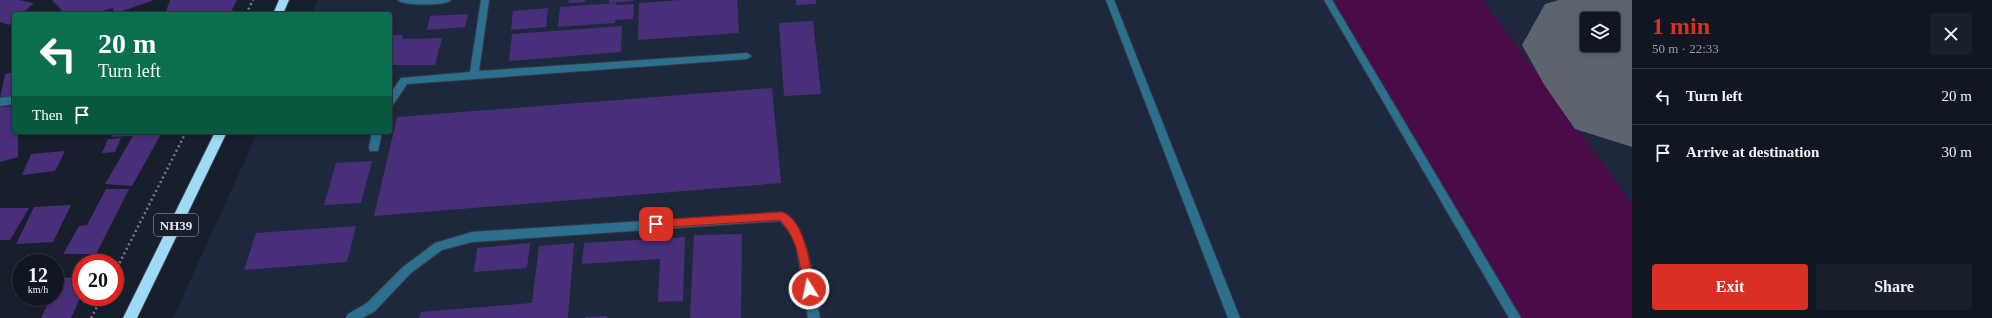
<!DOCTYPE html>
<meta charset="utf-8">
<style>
:root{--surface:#111722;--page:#1a202a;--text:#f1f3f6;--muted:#9c9fa5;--line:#303640;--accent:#d93025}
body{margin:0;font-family:Georgia,serif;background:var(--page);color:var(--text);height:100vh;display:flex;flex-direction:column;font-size:15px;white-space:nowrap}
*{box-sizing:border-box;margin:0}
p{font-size:13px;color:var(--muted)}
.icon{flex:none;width:22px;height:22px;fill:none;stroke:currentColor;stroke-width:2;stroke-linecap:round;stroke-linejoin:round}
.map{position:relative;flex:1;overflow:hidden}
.details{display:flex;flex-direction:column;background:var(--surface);width:360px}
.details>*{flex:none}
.banner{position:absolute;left:12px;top:12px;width:380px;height:122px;border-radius:4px;box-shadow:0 2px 6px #0003,0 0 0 1px var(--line);background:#0b6e4f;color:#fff;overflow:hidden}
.fabs{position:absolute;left:1580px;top:12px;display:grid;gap:8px}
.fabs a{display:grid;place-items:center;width:40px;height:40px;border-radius:4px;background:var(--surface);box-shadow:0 2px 6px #0003,0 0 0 1px var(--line);font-size:20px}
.speed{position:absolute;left:12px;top:254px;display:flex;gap:8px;font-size:20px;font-weight:700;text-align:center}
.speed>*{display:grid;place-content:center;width:52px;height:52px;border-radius:50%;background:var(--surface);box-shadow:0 2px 6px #0003,0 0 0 1px var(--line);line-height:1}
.speed small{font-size:10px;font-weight:400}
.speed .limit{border:6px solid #d22;background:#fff;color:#111}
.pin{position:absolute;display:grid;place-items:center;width:34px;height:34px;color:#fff;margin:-17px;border-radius:8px;box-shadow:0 2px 6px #0006}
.me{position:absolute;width:44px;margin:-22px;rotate:350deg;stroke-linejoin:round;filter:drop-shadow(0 0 3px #0008)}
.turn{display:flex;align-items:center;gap:14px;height:84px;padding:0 20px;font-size:18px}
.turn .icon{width:52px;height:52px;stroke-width:2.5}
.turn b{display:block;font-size:28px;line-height:34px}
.then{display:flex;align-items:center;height:38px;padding:0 20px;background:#0003;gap:8px;font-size:15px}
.round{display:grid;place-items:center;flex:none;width:42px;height:42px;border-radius:4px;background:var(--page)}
.head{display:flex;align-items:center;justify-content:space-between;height:68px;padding:0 20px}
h1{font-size:24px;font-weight:800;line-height:30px;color:var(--accent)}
.primary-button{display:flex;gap:8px;margin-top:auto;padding:8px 20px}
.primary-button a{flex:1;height:46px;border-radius:4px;background:var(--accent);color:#fff;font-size:16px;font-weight:800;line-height:46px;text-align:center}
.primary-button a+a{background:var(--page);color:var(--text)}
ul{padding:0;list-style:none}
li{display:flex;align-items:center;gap:12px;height:56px;padding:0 20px;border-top:1px solid var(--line)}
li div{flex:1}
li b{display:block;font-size:15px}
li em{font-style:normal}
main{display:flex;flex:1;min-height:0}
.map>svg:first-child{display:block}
</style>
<main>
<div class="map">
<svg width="1632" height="318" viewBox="0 0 1632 318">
<rect width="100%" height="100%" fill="#171f2d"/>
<path fill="#1d283c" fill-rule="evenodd" d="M318 0H1632V318H173L258 132H390V14H312ZM1587 19H1613V45H1587Z"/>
<path fill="#4a0b49" d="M1330 0H1483L1632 203V318H1516Z"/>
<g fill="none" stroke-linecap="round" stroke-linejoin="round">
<path fill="#5c6470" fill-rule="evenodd" d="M1559 0H1632V147L1575 129 1545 86 1522 45 1545 4ZM1587 19H1613V45H1587Z"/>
</g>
<path fill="#492f7a" d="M0 0H19L34 3 21 14H14V21L9 25 0 22Z
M52 0H154L114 14 113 8 92 14H65Z
M170 0H237L230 14H165Z
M569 0H585V2L568 3Z
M609 0H633V1L609 3Z
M680 0H737L739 33 638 40 639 3Z
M796 0H816V4L796 5Z
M616 3V5L634 4 633 19 615 20V23L558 27 560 7Z
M548 8 546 27 511 30 513 11Z
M468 14 465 27 427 30 430 16Z
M813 21 821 94 784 96 779 23Z
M622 26 621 52 509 61 512 34Z
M390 35H403L402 39 442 38 435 65H392L390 70Z
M14 72V96L0 99 5 74Z
M772 88 781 183 374 216 397 117Z
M14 106V132H18V157L0 162V107Z
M114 132H162L132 186 105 184 133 136 111 137Z
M121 138 115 152 102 153 108 139Z
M65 151 55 171 22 175 31 154Z
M372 161 361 203 324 205 336 163Z
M106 189H129L96 254H63L79 226 87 225Z
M71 205 53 242 16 244 34 207Z
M0 208H29L10 240H0Z
M356 226 347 262 244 270 256 233Z
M742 234 741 318H690L694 235Z
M685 237 683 301 658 302 660 259 582 264 584 243Z
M530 243 527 268 474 272 477 248Z
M574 243 568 318H419L421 312 532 303 539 246Z
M81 277V296L71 318H41L51 297H55V288L60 278Z
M608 316 607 318H585V317Z"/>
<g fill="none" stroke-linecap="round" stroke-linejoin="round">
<defs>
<path id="minor" d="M398 0H451C446 6 403 6 398 0Z
M481 0H489L479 71 747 53 752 56 747 59 407 84 393 105 390 106V94L401 78 470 72Z
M1106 0H1114L1240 318H1228Z
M1324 0H1332L1521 318H1509Z
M14 96V104L0 106V98Z
M372 132H382L378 151H370L369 148Z
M782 212C809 221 815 293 820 318H808L796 245 789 231 780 221 472 242 442 250 411 273 375 311 362 318H346L348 314 367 303 403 267 435 243 472 232Z"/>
<path id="highway" d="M279 0H289L283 14H273Z
M215 132H227L137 318H123Z"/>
</defs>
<use href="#minor" stroke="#343b49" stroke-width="2"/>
<use href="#highway" stroke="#343b49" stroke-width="2"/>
<path stroke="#767d89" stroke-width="2.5" stroke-dasharray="2 3" stroke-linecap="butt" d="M246 14 253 0
M115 272 186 132
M91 318 102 297"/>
<use href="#minor" fill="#2c708d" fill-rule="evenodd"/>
<use href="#highway" fill="#9ed9f6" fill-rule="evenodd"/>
</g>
<path fill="#d93025" stroke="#8d1f18" d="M782 212C806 221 810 267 814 289L809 293 804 289C799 262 799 241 780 220L656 228 652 224 656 220Z"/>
<g text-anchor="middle" stroke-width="3" stroke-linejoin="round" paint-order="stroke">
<rect fill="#171f2d" stroke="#a6adb8" stroke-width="1" x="154" y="214" width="44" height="22" rx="3"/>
<g font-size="13" font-weight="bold" fill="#e4eaf4">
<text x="176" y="230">NH39</text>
</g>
</g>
</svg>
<div class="fabs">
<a><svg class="icon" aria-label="layers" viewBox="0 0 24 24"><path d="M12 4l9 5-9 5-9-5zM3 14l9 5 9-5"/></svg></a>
</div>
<div class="speed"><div>12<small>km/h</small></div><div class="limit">20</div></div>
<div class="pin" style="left:656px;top:224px;background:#d93025"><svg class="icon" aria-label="arrive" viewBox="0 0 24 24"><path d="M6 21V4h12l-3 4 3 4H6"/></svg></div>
<svg class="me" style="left:809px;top:289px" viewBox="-20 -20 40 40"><circle r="17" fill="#d93025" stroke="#fff" stroke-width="3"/><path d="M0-11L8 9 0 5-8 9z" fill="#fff"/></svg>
<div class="banner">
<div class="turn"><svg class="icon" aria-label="left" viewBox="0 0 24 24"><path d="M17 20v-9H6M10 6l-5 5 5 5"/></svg><div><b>20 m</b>Turn left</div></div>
<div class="then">Then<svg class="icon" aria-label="arrive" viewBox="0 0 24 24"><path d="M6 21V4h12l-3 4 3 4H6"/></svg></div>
</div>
</div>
<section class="details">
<div class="head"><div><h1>1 min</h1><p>50 m · 22:33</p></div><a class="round"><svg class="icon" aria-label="close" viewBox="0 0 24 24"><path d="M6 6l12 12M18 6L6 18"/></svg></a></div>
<ul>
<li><svg class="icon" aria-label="left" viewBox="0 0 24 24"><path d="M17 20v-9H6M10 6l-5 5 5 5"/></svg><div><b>Turn left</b></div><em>20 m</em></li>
<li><svg class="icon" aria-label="arrive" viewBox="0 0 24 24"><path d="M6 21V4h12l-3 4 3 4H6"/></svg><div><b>Arrive at destination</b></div><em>30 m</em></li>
</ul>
<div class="primary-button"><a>Exit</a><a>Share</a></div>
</section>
</main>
